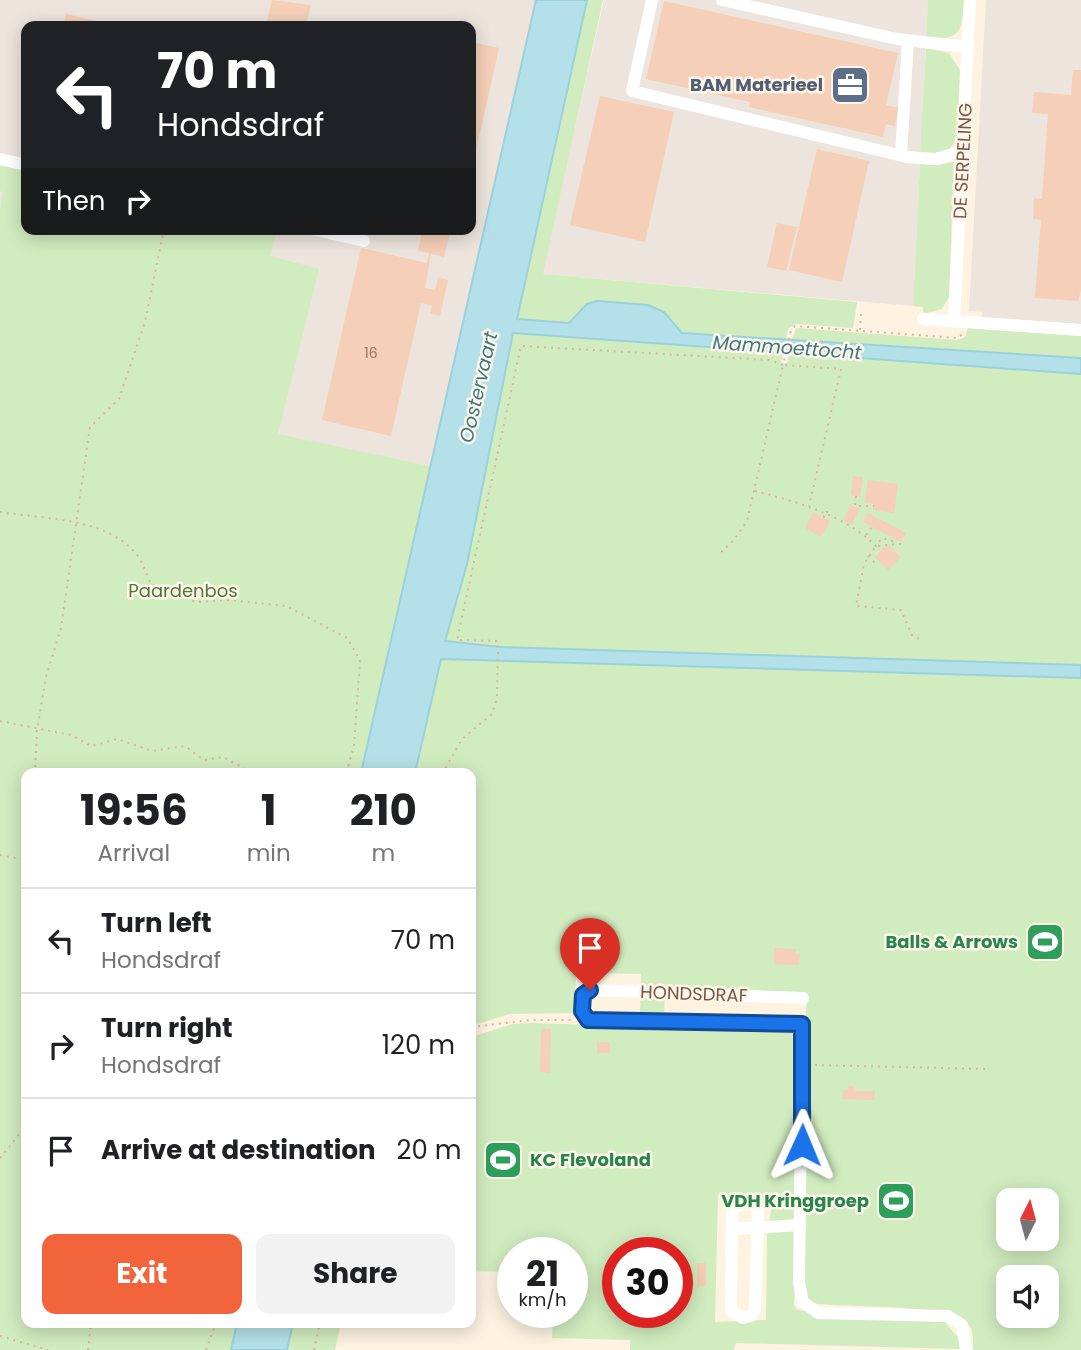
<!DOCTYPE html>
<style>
:root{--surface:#fff;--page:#f2f2f2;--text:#202124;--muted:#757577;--line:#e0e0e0;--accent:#f2643c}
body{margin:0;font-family:Poppins,sans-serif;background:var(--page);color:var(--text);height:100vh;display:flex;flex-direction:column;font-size:26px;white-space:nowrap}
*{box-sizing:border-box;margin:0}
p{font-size:23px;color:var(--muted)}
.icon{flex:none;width:38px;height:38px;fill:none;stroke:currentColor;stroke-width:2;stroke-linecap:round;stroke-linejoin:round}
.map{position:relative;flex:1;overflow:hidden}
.drawer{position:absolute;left:21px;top:768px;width:455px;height:560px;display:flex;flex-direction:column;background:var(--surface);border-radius:14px;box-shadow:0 4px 18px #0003}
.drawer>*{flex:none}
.guide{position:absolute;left:21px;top:21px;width:455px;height:214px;border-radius:14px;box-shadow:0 4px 18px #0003;background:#202124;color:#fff;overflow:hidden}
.needle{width:46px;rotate:6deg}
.tools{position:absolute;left:996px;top:1188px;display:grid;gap:14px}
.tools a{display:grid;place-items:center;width:63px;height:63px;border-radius:14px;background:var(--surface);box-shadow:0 4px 18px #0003;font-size:35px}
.speed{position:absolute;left:497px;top:1237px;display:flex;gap:14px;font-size:35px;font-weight:700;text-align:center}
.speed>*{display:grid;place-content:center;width:91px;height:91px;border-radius:50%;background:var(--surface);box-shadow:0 4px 18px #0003;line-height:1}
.speed small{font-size:18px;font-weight:400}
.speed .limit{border:10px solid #d22;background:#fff;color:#111}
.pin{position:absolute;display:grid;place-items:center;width:60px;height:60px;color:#fff;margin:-72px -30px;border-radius:50% 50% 50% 0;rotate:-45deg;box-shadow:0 0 7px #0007}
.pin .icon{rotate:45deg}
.me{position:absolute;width:77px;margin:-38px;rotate:1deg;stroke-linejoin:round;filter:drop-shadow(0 0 5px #0008)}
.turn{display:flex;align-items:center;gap:24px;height:147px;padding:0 21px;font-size:32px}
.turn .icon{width:91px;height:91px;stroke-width:2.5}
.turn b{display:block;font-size:49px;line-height:60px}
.then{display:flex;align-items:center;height:66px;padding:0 21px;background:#0003;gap:14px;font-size:26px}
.eta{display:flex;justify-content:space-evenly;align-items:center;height:119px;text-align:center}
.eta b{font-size:42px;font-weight:700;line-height:49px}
.primary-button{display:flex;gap:14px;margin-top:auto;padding:14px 21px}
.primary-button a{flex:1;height:80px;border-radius:14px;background:var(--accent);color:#fff;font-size:28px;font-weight:700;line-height:80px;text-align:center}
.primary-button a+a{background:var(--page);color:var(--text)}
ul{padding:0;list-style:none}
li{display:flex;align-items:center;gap:21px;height:105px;padding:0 21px;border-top:2px solid var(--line)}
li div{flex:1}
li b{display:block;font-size:26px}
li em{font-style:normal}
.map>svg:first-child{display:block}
</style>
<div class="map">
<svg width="1081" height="1350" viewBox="0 0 1081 1350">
<rect width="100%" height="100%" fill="#fef3e1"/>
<path fill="#ece4dd" d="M0 0H548L450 470 217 423 237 229H471V26H26V191L4 192 0 206Z
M604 0H928L913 306 542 274Z
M986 0H1081V324L982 317V312L969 311Z"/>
<path fill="#d1ecbf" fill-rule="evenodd" d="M587 0H603L543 274 857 302 853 328 796 324 788 329 786 339 682 333 664 312 587 304 569 323 516 319Z
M928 0H964C962 32 961 41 926 38Z
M926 48 949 53 960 70 957 139 947 152 920 154Z
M954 162 949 297 942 309 923 314V307L913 306 920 164 938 165Z
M0 164 26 170V229H278L270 256 319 269 278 434 430 466 361 773 26 774V1323H237L231 1350H0V208L3 192 0 191Z
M796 328 957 340 965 337 968 328 1081 336V358L792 339Z
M513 333C603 338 692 348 783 353L781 363H787L789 354 1081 374V1350H973C973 1343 974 1334 971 1328 958 1301 842 1309 812 1303L805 1295 802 1088 794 1306 798 1310 812 1312 945 1322 960 1340V1349L736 1343 734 1350H630V1340L552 1338 553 1313 572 1312V1253H513V1272L471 1271V1037L512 1024 530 1023 790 1031 795 1035 803 1061 807 994 665 995 664 1015 640 1014 641 974 576 973 574 1013 510 1014 471 1026V774H415L441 659 1009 676 1016 663 500 647 444 641 467 564ZM759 1195 772 1205 767 1236 766 1320 715 1322 718 1196ZM1008 1200H1046V1239H1008ZM618 1253H677V1312H618ZM1008 1278H1046V1316H1008Z
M293 1323H341L335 1350H287Z"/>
<path fill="#b4e1e9" stroke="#9ad1db" stroke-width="2" d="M536 0H587L517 319 569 323 587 304 597 301 648 305 664 312 682 333 1081 358V374L513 333 467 564 445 641 500 647 1081 665V678L441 659 415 773H361Z
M237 1323H293L287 1350H231Z"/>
<path fill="#f5cfb7" d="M272 0 311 5 306 26H266Z
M664 1 898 53 886 105 899 108 895 126 886 124 883 137 749 107 750 102 646 79Z
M66 14 115 25V26H63Z
M471 42 499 48 472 168H471Z
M1073 70H1081V290L1078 301 1035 298 1041 220 1033 219 1034 198 1042 199 1048 114 1032 113 1034 92 1071 95Z
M600 96 674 112 645 242 570 225Z
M817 149 869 161 842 282 789 270Z
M777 223 797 227 786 271 767 267Z
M423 229H451L444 257 431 254 425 288 435 290 438 277 448 280 440 316 430 313 432 306 421 303 391 436 322 420 361 248 427 263 429 253 418 251Z
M853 476 863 477 860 497 851 495Z
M868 480 898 484 894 513 873 510 874 504 865 503Z
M851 504 860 509 851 525 843 520Z
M813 512 830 521 821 537 805 528Z
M868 513 906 533 901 542 863 522Z
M887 544 901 557 888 570 875 557Z
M774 948 796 949 795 954H800L799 965 774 964Z
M541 1029H551L550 1073 540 1072Z
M597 1042H610V1053H597Z
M848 1086H854V1091H875V1100L842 1099 843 1090H848Z
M697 1263H706V1286H697Z"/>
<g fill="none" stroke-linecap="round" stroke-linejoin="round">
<path stroke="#dab39a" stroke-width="2" stroke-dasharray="2 5" stroke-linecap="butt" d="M860 330 861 314
M755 491C797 502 845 515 876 546L882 538 895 542
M856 496 855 506H874
M0 512C43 519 107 517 137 555 143 563 147 575 151 584L196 602 230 600 286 606 347 638 360 660 354 746 346 774
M823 517 827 516V510
M866 535 872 527
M901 544 876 546 864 564 856 606 901 610 912 635 923 641
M721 552 734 540 747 521 783 365 841 369 809 506
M868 556 877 565
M0 721 71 735 91 746 117 739 152 751 185 746 204 760 223 757 245 769 268 774
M35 774 37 730 46 677 61 628 90 427 119 399 145 322 164 229
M442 774 462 739 492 714 497 698 498 641 457 640 521 346 769 360 783 365 791 330 795 326 957 338 964 333
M26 826 23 845 26 857
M0 855 26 860
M471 1027 531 1020H571
M26 1045V1058
M815 1065 985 1069
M0 1158 25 1127 23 1099 26 1089
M0 1336 48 1350
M88 1350 91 1323
M206 1350 216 1323
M314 1350 320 1323"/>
<path stroke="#fff" stroke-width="12" d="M652 0 632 91 907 157 936 159 963 151
M722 0 897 39 968 47
M901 155 908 41
M0 159 26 165
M312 229 364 241
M923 319 1081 330
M954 322 970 0
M803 998 590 990 583 995 581 1011 588 1020 802 1024 799 1283 803 1302 818 1313 948 1316 962 1325 966 1350
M743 1203 751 1204 758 1210 755 1309 751 1316 743 1318 731 1311 732 1210Z
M732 1229 800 1225"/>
</g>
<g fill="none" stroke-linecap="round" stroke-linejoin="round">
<defs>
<path id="route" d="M590 990 583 995 582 1011 588 1020 802 1024V1145"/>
</defs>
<use href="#route" stroke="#114b97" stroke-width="18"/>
<use href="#route" stroke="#1a73e8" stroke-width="12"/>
</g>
<defs>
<symbol id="office-square" viewBox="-11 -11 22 22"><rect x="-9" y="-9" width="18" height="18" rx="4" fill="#5c6f8a" stroke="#fff6e9"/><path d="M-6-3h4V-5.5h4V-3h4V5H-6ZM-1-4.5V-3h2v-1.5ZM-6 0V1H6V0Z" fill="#fff"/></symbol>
<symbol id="stadium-square" viewBox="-11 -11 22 22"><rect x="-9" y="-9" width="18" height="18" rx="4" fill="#2e9e5b" stroke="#fff6e9"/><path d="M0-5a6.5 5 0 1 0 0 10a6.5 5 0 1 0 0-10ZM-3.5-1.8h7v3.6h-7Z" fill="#fff"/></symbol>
</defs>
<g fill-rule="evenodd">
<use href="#office-square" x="828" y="63" width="44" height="44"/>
<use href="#stadium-square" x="1023" y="920" width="44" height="44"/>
<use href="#stadium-square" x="481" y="1138" width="44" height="44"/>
<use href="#stadium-square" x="874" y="1179" width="44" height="44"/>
</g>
<g text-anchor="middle" stroke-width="5" stroke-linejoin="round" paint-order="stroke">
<g font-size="14" fill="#967562">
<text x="371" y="358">16</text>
</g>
<g font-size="18" font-weight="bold" fill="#4e5e75" stroke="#fff6e9" text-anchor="end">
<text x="823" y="91">BAM Materieel</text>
</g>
<g font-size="18" fill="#775746" stroke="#fff6e9">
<text transform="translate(963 161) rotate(-87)" y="6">DE SERPELING</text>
<text transform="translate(694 994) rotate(2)" y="6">HONDSDRAF</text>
</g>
<g font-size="18" fill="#4c783b" stroke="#fff6e9">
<text x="183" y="597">Paardenbos</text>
</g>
<g font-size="18" font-weight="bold" fill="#27864d" stroke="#fff6e9" text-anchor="end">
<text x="1018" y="948">Balls &amp; Arrows</text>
<text x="530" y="1166" text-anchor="start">KC Flevoland</text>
<text x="869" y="1207">VDH Kringgroep</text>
</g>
<g font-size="19" font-style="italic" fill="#3b7985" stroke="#fff6e9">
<text transform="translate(787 347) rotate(4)" y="7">Mammoettocht</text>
<text transform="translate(478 387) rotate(-77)" y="7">Oostervaart</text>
</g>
</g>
</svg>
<div class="tools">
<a><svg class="needle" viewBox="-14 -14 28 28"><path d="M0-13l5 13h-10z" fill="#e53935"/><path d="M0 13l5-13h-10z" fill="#757577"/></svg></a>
<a><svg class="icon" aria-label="sound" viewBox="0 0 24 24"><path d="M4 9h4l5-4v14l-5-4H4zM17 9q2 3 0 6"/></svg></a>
</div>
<div class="speed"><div>21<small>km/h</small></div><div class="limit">30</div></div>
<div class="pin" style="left:590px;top:990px;background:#d93025"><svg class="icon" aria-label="arrive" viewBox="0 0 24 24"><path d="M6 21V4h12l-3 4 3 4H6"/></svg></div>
<svg class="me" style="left:802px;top:1145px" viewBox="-20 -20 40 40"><path d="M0-17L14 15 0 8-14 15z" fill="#1a73e8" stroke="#fff" stroke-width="4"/></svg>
<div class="guide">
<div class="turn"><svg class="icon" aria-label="left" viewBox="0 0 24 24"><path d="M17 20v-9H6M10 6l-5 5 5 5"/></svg><div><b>70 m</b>Hondsdraf</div></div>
<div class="then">Then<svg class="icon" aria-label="right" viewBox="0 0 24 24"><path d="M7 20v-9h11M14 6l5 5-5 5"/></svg></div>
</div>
<section class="drawer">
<div class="eta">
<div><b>19:56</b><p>Arrival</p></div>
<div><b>1</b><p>min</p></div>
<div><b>210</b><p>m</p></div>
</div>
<ul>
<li><svg class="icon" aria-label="left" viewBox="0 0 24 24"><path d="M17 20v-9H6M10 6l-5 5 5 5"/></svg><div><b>Turn left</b><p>Hondsdraf</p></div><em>70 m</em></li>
<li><svg class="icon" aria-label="right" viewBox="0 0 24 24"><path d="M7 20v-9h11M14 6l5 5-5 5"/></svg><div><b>Turn right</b><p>Hondsdraf</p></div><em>120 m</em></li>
<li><svg class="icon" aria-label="arrive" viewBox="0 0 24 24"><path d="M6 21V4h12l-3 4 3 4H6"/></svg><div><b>Arrive at destination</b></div><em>20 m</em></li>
</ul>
<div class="primary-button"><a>Exit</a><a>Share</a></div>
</section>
</div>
